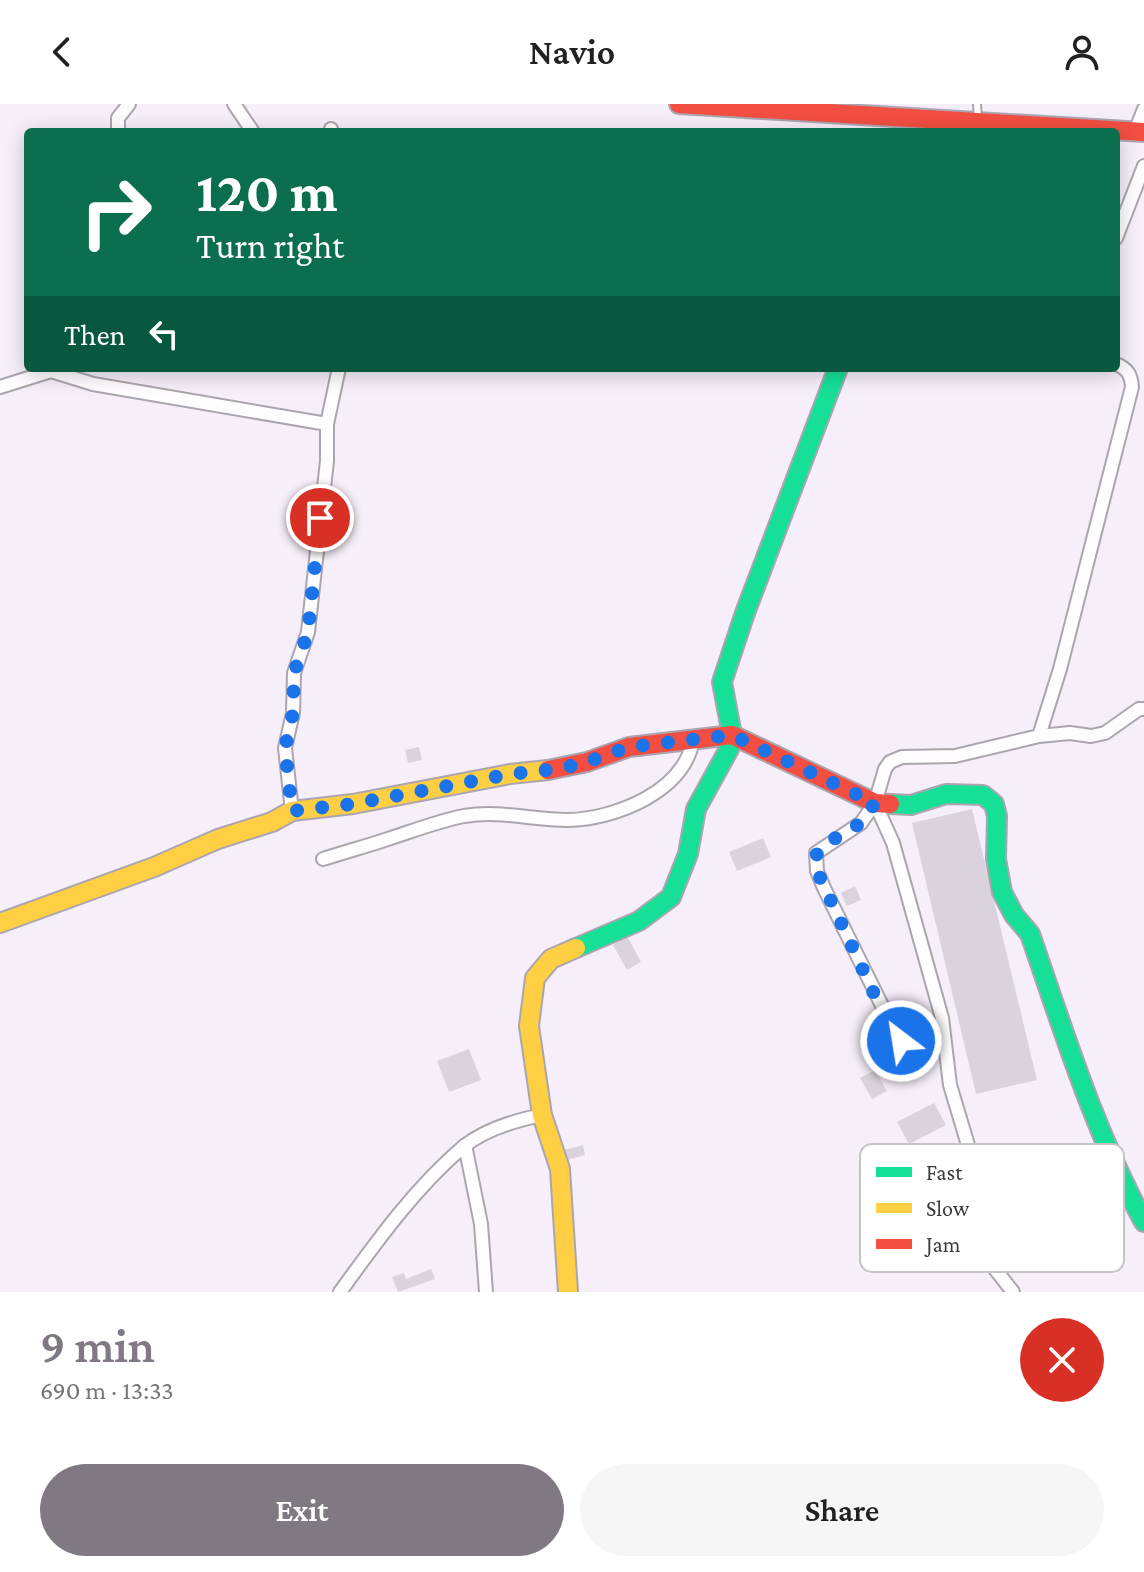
<!DOCTYPE html>
<meta charset="utf-8">
<style>
:root{--surface:#fff;--page:#f6f6f6;--text:#202124;--muted:#757577;--accent:#807883}
body{margin:0;font-family:"Crimson Pro",serif;background:var(--page);color:var(--text);height:100vh;display:flex;flex-direction:column;font-size:30px;white-space:nowrap}
*{box-sizing:border-box;margin:0}
p{font-size:26px;color:var(--muted)}
.icon{flex:none;width:44px;height:44px;fill:none;stroke:currentColor;stroke-width:2;stroke-linecap:round;stroke-linejoin:round}
.map{position:relative;height:1188px;overflow:hidden}
.details{display:flex;flex-direction:column;background:var(--surface);flex:1}
.details>*{flex:none}
.top-card{position:absolute;left:24px;top:24px;width:1096px;height:244px;border-radius:8px;box-shadow:0 4px 20px #0003;background:#0b6e4f;color:#fff;overflow:hidden}
.pin{position:absolute;display:grid;place-items:center;width:68px;height:68px;color:#fff;margin:-34px;border:4px solid #fff;border-radius:50%;box-shadow:0 2px 8px #0007}
.me{position:absolute;width:88px;margin:-44px;rotate:329deg;stroke-linejoin:round;filter:drop-shadow(0 0 6px #0008)}
.turn{display:flex;align-items:center;gap:28px;height:168px;padding:0 40px;font-size:36px}
.turn .icon{width:104px;height:104px;stroke-width:2.5}
.turn b{display:block;font-size:56px;line-height:68px}
.then{display:flex;align-items:center;height:76px;padding:0 40px;background:#0003;gap:16px;font-size:30px}
.round{display:grid;place-items:center;flex:none;width:84px;height:84px;border-radius:42px;background:var(--page)}
.head{display:flex;align-items:center;justify-content:space-between;height:136px;padding:0 40px}
h1{font-size:48px;font-weight:600;line-height:60px;color:var(--accent)}
.primary-button{display:flex;gap:16px;margin-top:auto;padding:16px 40px}
.primary-button a{flex:1;height:92px;border-radius:48px;background:var(--accent);color:#fff;font-size:32px;font-weight:600;line-height:92px;text-align:center}
.primary-button a+a{background:var(--page);color:var(--text)}
header{display:flex;justify-content:space-between;align-items:center;height:104px;padding:0 40px;background:var(--surface);font-size:36px;font-weight:600}
.map>svg:first-child{display:block}
</style>
<header><svg class="icon" aria-label="back" viewBox="0 0 24 24"><path d="M15 5l-7 7 7 7"/></svg>Navio<svg class="icon" aria-label="person" viewBox="0 0 24 24"><circle cx="12" cy="8" r="4"/><path d="M4 21q1-7 8-7t8 7"/></svg></header>
<div class="map">
<svg width="1144" height="1188" viewBox="0 0 1144 1188">
<rect width="100%" height="100%" fill="#f6eef9"/>
<path fill="#dad3dd" d="M419 643 422 656 408 659 405 646Z
M972 705 1037 976 976 990 912 719Z
M763 734 771 753 737 767 729 748Z
M855 782 861 796 847 802 841 789Z
M627 832 641 858 627 866 613 841Z
M469 945 481 976 449 988 437 957Z
M875 966 887 987 872 995 860 974Z
M934 999 946 1021 909 1040 897 1018Z
M583 1041 585 1051 567 1056 564 1046Z
M431 1165 435 1175 398 1188 392 1173 404 1169 406 1175Z"/>
<g fill="none" stroke-linecap="round" stroke-linejoin="round">
<defs>
<path id="lane" d="M977 0 978 15"/>
<path id="street" d="M234 0 253 28
M118 28V14L129 0
M331 28V25
M1135 28 1144 5
M1116 134 1144 62
M0 283 51 267 93 280 327 320
M1039 632 1060 565 1132 283C1131 271 1128 265 1116 260
M875 699 893 739 942 914 950 981 971 1051V1121L988 1156 1013 1188
M292 707 285 644 293 609 294 569 308 528 327 357V320L339 264
M323 755C345 748 367 742 388 735 413 727 438 717 464 712 500 706 532 716 568 716 615 715 684 688 693 636
M943 941H908L895 928 824 784 817 767 816 749 861 719 875 699 885 665 890 658 902 653 955 652 1039 632 1070 629 1091 632 1105 629 1139 605H1144
M465 1041 481 1120 486 1188
M340 1188C377 1137 415 1084 463 1043 484 1026 517 1016 542 1011"/>
<path id="fast" d="M890 700 911 701 946 690 983 691 994 700 997 712 996 755 1002 788 1014 811 1030 830C1064 928 1094 1027 1144 1118
M576 844 639 817 671 793 688 750 696 705 729 645 732 631 722 578 745 509 838 264"/>
<path id="slow" d="M0 819 154 763 218 735 272 718 292 707 353 700 510 670 548 666
M568 1188 560 1065 542 1011 529 922 535 874 551 855 576 844"/>
<path id="jam" d="M679 0 1144 28
M548 666 587 658 629 643 732 631 875 699 890 700"/>
</defs>
<use href="#lane" stroke="#aca5af" stroke-width="10"/>
<use href="#street" stroke="#aca5af" stroke-width="16"/>
<use href="#fast" stroke="#aca5af" stroke-width="22"/>
<use href="#slow" stroke="#aca5af" stroke-width="22"/>
<use href="#jam" stroke="#aca5af" stroke-width="22"/>
<use href="#lane" stroke="#fefcfe" stroke-width="6"/>
<use href="#street" stroke="#fefcfe" stroke-width="12"/>
<use href="#fast" stroke="#16e098" stroke-width="18"/>
<use href="#slow" stroke="#ffcf43" stroke-width="18"/>
<use href="#jam" stroke="#f24e42" stroke-width="18"/>
</g>
<g fill="none" stroke-linecap="round" stroke-linejoin="round">
<path stroke="#1a73e8" stroke-width="14" stroke-dasharray="0 25.2" d="M320 414 308 528 294 569 293 609 285 644 292 707 353 700 510 670 558 665 587 658 629 643 732 631 875 699 861 719 822 742 814 755 817 767 876 894 901 937"/>
</g>
<rect x="860" y="1040" width="264" height="128" rx="12" fill="#fff" stroke="#c6c3c7" stroke-width="2"/>
<rect x="876" y="1063" width="36" height="10" fill="#16e098"/>
<rect x="876" y="1099" width="36" height="10" fill="#ffcf43"/>
<rect x="876" y="1135" width="36" height="10" fill="#f24e42"/>
<g font-size="22" fill="#403843">
<text x="926" y="1076">Fast</text>
<text x="926" y="1112">Slow</text>
<text x="926" y="1148">Jam</text>
</g>
</svg>
<div class="pin" style="left:320px;top:414px;background:#d93025"><svg class="icon" aria-label="arrive" viewBox="0 0 24 24"><path d="M6 21V4h12l-3 4 3 4H6"/></svg></div>
<svg class="me" style="left:901px;top:937px" viewBox="-20 -20 40 40"><circle r="17" fill="#1a73e8" stroke="#fff" stroke-width="3"/><path d="M0-11L8 9 0 5-8 9z" fill="#fff"/></svg>
<div class="top-card">
<div class="turn"><svg class="icon" aria-label="right" viewBox="0 0 24 24"><path d="M7 20v-9h11M14 6l5 5-5 5"/></svg><div><b>120 m</b>Turn right</div></div>
<div class="then">Then<svg class="icon" aria-label="left" viewBox="0 0 24 24"><path d="M17 20v-9H6M10 6l-5 5 5 5"/></svg></div>
</div>
</div>
<section class="details">
<div class="head"><div><h1>9 min</h1><p>690 m · 13:33</p></div><a class="round" style="background:#d93025;color:#fff"><svg class="icon" aria-label="close" viewBox="0 0 24 24"><path d="M6 6l12 12M18 6L6 18"/></svg></a></div>
<div class="primary-button"><a>Exit</a><a>Share</a></div>
</section>
